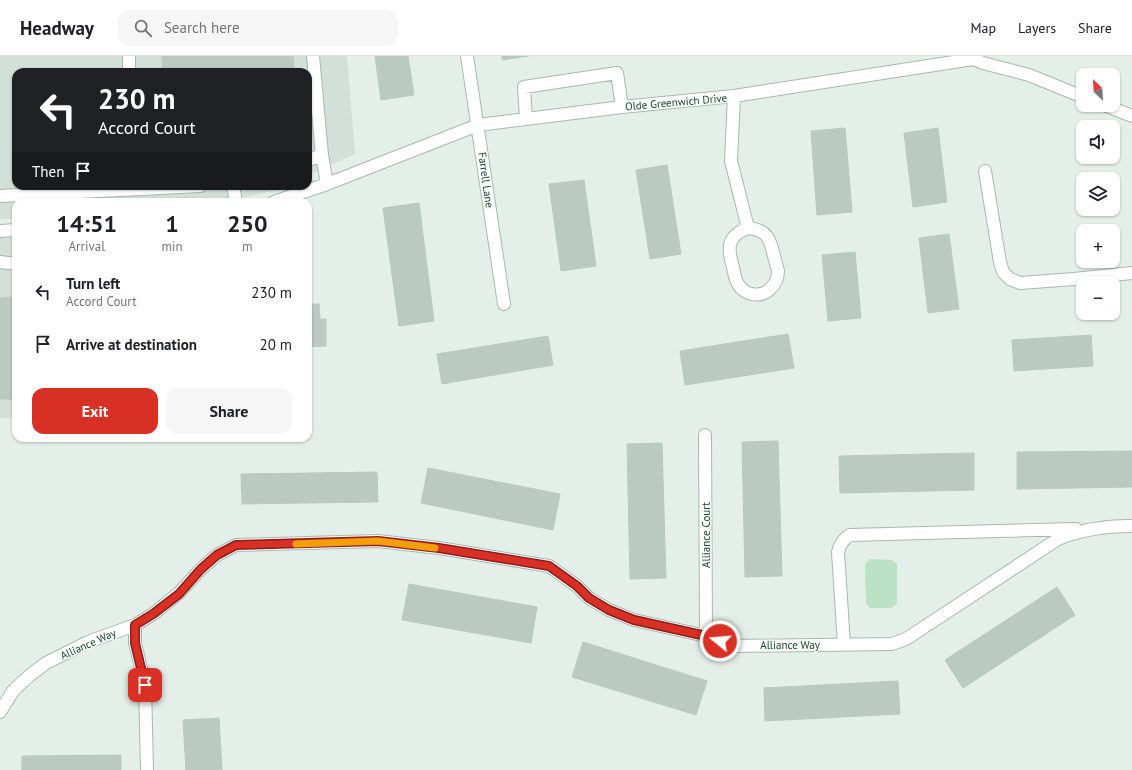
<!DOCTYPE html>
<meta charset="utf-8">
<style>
:root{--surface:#fff;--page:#f6f6f6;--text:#202124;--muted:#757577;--line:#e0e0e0;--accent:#d93025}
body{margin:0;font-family:"PT Sans",sans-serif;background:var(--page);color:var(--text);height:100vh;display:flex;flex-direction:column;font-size:15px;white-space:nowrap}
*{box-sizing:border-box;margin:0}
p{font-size:13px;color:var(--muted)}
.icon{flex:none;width:22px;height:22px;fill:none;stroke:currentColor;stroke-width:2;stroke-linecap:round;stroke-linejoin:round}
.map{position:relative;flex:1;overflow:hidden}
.side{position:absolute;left:12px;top:142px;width:300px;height:244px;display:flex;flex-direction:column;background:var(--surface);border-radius:12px;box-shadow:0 1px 3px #0004}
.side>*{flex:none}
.top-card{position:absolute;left:12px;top:12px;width:300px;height:122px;border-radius:12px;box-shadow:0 1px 3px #0004;background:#202124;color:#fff;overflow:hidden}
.needle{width:26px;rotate:335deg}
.fabs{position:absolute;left:1076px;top:12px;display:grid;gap:8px}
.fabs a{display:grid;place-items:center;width:44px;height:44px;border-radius:8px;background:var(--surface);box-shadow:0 1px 3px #0004;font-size:20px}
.pin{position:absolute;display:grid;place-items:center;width:34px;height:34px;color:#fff;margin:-17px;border-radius:8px;box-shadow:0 2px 6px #0006}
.me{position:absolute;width:44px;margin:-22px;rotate:287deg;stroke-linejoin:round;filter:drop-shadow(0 0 3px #0008)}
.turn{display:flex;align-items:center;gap:14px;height:84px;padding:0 20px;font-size:18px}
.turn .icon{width:52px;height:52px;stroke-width:2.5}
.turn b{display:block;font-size:28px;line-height:34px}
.then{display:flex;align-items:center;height:38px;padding:0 20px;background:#0003;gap:8px;font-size:15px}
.eta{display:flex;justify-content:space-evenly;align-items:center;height:68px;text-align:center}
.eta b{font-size:24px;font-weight:800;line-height:28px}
.action{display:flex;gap:8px;margin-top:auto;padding:8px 20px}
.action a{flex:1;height:46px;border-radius:12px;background:var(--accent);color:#fff;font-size:16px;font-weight:800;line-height:46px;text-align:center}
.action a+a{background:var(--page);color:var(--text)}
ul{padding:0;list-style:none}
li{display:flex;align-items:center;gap:12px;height:52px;padding:0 20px}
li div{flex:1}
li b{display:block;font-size:15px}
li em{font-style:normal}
header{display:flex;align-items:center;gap:24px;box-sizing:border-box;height:56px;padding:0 20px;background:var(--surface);border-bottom:1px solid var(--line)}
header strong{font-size:19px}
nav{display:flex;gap:22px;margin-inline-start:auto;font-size:14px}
.search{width:280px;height:36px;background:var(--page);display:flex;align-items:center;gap:10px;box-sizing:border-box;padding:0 14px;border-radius:12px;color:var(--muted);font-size:15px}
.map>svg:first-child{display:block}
</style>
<header>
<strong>Headway</strong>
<div class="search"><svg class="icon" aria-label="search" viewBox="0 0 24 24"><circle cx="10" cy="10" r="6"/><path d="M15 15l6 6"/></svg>Search here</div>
<nav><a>Map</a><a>Layers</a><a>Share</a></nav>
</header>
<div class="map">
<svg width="1132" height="714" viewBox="0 0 1132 714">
<rect width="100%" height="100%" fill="#e5efea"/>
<path fill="#d3dfd9" d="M0 0H347L355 98 308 119V16H16V130H285L273 135 219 146H16V163H0Z
M16 181V362H0V182Z"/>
<path fill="#bce2c5" d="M870 503 892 504 897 508V547L892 552H870L866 547 865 508Z"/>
<path fill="#bacac3" stroke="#b6cac1" d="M162 0H293L294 16H163Z
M375 0H408L414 39 381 44Z
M502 0H529L502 4Z
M845 72 852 156 817 159 811 75Z
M938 72 947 146 913 151 904 77Z
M667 109 681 198 650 203 636 114Z
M584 124 596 210 561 215 549 128Z
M419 147 434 265 399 270 383 152Z
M949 178 959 253 928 257 919 182Z
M855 196 861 262 828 265 822 199Z
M16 241V282H13L14 343H0V242Z
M308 248H319L320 263H326V290L308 291Z
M788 278 794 312 685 329 680 295Z
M1091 279 1093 310 1014 315 1012 284Z
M548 280 553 309 442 328 437 298Z
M778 385 782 520 745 521 742 386Z
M662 387 666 522 630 523 627 388Z
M1132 395V431L1017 433V396Z
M974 397V434L840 437 839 400Z
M428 412 560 438 553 474 421 447Z
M377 416 378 446 242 448 241 418Z
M409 528 537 551 531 587 402 564Z
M1057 531 1075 559 963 632 945 604Z
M583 586 707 625 696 659 572 621Z
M898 625 900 658 765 665 764 632Z
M219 662 222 714H186L183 664Z
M121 699V714H22V700Z"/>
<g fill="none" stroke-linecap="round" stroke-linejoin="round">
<defs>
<path id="minor" d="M129 0V16
M313 0 322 99 327 128
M467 0 504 248
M734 40 731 105 748 172
M1104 49 1132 60
M526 63 524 31 617 17 622 51
M308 104 322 99
M985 115 1000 206 1003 216 1010 223 1020 227 1074 223 1132 217
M233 130 236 146
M0 140 200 130
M274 146 327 128 478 69 622 51 734 40 973 3 983 7 1029 19 1083 41
M748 172C768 174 770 183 774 200 775 205 777 210 778 215 778 222 775 229 769 234 760 242 744 239 738 228 735 224 734 216 733 211 727 192 727 180 748 172Z
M0 175 16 174
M0 206 16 208
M705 379 706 580
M135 569V587L145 629 147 714
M844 589 838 496C840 488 843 483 850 479L1076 473
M0 656 13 635 29 620 46 607 88 586 135 569 153 558 179 537 201 513 217 499 236 489 378 485 439 492 549 510 577 530 589 542 609 554 634 564 706 580 734 590 892 588 906 583 1058 483C1082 473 1106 470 1132 470"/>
</defs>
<use href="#minor" stroke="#a7b8b1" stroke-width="14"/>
<use href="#minor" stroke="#fff" stroke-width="12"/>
</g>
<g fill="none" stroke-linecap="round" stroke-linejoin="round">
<defs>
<path id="route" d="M145 629 135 587V569L153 558 179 538 201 513 217 499 236 489 378 485 439 492 549 510 577 530 589 542 609 554 634 564 706 580 720 585"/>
</defs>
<use href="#route" stroke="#8d1f18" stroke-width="10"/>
<use href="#route" stroke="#d93025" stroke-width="7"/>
<path stroke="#f59e0b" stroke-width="7" d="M296 488 378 485 435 492"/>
</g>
<g text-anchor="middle" stroke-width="3" stroke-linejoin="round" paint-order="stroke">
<g font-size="11" fill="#224339" stroke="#f6fbf8">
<text transform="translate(676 46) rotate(-5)" y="4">Olde Greenwich Drive</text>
<text transform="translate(486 124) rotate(82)" y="4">Farrell Lane</text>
<text transform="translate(706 479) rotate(-90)" y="4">Alliance Court</text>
<text transform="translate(88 588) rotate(-24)" y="4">Alliance Way</text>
<text x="790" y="593">Alliance Way</text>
</g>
</g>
</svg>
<div class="fabs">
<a><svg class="needle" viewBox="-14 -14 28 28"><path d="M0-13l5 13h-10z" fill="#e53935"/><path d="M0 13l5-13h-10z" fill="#757577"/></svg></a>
<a><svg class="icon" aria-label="sound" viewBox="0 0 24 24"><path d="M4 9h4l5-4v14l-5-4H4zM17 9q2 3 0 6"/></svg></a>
<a><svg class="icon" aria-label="layers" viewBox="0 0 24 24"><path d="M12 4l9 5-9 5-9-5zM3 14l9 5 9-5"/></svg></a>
<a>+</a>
<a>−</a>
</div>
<div class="pin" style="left:145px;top:629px;background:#d93025"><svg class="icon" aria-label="arrive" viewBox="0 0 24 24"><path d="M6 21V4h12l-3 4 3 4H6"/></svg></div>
<svg class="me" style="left:720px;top:585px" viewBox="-20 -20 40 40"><circle r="17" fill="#d93025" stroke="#fff" stroke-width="3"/><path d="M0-11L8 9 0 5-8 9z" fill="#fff"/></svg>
<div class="top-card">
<div class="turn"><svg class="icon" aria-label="left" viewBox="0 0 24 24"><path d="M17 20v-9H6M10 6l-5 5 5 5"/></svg><div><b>230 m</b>Accord Court</div></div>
<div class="then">Then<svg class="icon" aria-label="arrive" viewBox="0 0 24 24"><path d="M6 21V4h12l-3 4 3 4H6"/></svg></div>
</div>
<section class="side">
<div class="eta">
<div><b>14:51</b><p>Arrival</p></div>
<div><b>1</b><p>min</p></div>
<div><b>250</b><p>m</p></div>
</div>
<ul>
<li><svg class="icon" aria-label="left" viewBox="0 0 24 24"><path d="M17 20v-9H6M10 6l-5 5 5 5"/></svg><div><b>Turn left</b><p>Accord Court</p></div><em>230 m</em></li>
<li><svg class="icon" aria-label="arrive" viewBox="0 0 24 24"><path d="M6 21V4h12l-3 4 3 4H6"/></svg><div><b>Arrive at destination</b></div><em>20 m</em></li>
</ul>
<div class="action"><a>Exit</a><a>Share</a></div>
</section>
</div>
